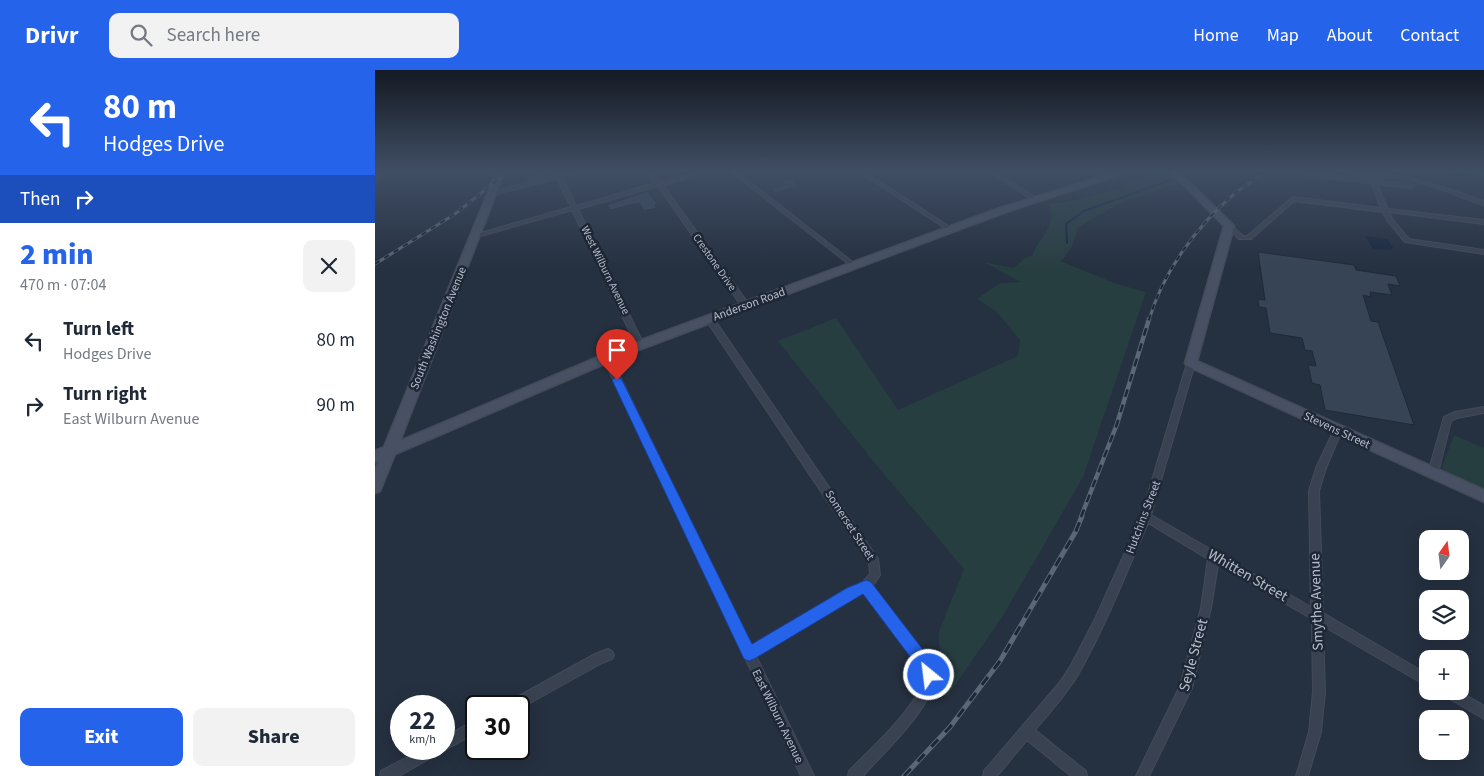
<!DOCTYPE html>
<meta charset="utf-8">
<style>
:root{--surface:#fff;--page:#f2f2f3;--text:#1f2937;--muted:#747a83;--accent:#2563eb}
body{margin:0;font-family:"Source Sans 3",sans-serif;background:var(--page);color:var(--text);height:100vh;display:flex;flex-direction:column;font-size:19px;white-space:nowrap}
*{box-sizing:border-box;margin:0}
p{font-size:16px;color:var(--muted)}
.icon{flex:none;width:28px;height:28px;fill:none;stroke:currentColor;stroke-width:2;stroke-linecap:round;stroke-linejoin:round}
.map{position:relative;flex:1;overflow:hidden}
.side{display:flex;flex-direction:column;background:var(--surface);width:375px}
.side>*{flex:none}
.guide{background:#2563eb;color:#fff;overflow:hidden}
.needle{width:32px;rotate:14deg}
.tools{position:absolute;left:1044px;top:460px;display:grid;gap:10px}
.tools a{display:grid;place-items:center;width:50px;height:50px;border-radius:10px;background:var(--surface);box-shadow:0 5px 20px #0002;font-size:25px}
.speed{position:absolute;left:15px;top:625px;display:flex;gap:10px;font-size:25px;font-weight:700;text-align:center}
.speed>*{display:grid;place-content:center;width:65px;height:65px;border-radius:50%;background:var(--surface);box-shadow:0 5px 20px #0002;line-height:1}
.speed small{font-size:12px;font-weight:400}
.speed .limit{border:2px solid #111;border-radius:8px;background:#fff;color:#111}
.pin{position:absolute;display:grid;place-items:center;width:42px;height:42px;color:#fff;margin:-51px -21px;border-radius:50% 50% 50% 0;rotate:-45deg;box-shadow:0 0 5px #0007}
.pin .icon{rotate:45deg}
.me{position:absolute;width:55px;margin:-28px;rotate:331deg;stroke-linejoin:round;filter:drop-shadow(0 0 4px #0008)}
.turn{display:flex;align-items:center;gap:18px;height:105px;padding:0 20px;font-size:22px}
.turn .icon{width:65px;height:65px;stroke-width:2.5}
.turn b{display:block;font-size:35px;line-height:42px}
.then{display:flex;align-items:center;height:48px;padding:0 20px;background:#0003;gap:10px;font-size:19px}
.round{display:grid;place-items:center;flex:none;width:52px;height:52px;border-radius:10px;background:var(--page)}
.overview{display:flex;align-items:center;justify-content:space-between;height:85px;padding:0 20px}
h1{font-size:30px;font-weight:800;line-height:38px;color:var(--accent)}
.cta{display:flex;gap:10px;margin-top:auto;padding:10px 20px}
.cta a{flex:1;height:58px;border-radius:10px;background:var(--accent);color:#fff;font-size:20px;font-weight:800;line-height:58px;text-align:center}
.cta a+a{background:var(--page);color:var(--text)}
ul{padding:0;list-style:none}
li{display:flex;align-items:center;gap:15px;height:65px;padding:0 20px}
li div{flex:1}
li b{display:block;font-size:19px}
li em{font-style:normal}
header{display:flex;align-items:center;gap:30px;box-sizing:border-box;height:70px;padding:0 25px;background:var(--accent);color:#fff}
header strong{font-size:24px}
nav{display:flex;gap:28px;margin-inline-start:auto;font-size:18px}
.search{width:350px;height:45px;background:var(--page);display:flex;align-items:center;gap:12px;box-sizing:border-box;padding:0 18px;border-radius:10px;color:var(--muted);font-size:19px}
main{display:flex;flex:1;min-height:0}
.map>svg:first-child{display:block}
</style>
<header>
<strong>Drivr</strong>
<div class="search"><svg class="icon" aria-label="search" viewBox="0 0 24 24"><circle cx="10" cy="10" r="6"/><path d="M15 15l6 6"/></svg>Search here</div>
<nav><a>Home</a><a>Map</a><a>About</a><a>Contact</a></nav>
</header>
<main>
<section class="side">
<div class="guide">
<div class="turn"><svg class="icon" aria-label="left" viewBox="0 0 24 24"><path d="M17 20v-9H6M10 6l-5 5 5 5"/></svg><div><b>80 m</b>Hodges Drive</div></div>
<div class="then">Then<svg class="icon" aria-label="right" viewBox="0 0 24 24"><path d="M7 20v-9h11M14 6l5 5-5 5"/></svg></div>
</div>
<div class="overview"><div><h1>2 min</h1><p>470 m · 07:04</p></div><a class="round"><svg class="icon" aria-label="close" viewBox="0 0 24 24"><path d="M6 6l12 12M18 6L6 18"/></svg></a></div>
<ul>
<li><svg class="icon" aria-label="left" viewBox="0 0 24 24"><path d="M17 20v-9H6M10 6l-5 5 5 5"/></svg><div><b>Turn left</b><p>Hodges Drive</p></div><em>80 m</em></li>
<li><svg class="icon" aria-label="right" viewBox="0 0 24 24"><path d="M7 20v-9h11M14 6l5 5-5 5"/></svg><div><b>Turn right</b><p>East Wilburn Avenue</p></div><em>90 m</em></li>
</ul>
<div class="cta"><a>Exit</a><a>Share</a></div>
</section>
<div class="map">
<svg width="1109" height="706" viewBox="0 0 1109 706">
<rect width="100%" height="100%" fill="#253040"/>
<path fill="#273e41" d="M788 100 796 101 802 114 747 132 702 158C700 171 695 183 685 191L742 214 771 222 708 407 629 544 572 627 563 564 589 499 498 391 403 271 461 248 523 340 643 286 645 270 622 242 602 229 625 213 646 212 608 192 639 198 650 188 657 186C663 169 685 152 673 134L696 131 744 118C748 114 781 101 788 100Z
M1079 365 1109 378V420L1072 403 1067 397Z"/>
<path fill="#18273f" d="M990 166 1012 169 1018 177 1016 180 998 179Z"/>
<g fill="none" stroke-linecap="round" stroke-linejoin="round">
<path stroke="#18273f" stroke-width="2" d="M1049 100 1086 105 1102 103
M811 104 818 100
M692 173 691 154 709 141 801 108"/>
</g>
<path fill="#374456" stroke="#202937" d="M415 108 423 116 400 123 396 118 409 114 407 111Z
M273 121 283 135H280L282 138 269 141 264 133 236 140 232 135Z
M883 182 979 195 981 200 1021 206 1025 216 1013 214 1017 225 995 222 996 227 988 225 996 251 1003 252 1039 355 950 340 945 315 937 313 933 295 941 296 937 281 930 280 927 268 895 263 891 238 884 237 883 229 890 230Z"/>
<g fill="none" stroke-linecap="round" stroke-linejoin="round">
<defs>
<path id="street" d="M15 100H22L0 110V106Z
M167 100H173L161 110 181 105 178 100H184L186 104 205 100H213L212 101 187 107 201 136 280 113 271 100H277L285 112 329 100H337L336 101 288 115 373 233V237H367L283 116 203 139 269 275 265 278 261 275 197 140 102 167H98V165L196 137 182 109 117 125 114 123 151 113Z
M354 100H360L480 194V196H476Z
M481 100H487L578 159 575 161 573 160Z
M611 100H617L663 129 658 130Z
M968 100 996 105 1006 104 1036 108 1071 118 1109 131V135C1074 124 1037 104 999 108L1000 110 1037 114 1040 116 1037 118 1002 114 1013 139 1109 150V154L1014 142 1017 149 1034 169 1109 180V184L1030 172 1012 150 1008 142 919 131 876 169H864L851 156 856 155 868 166H872L918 127 1006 138 996 113 931 106 928 104 931 102 994 109 968 102Z
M1095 100H1103L1109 101V105Z
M331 246H337L503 489 505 505 497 517C509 532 521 547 533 563 542 575 556 589 559 604 564 632 505 686 488 706H473L474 701C493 681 544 636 547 610 548 604 546 600 543 595L489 523 480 526 381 586 439 706H426L228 288 232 285 236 288 376 576 473 518 487 513 495 504 494 493 331 250 330 248Z
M816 290 820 293 776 445 936 537 934 421 941 398 959 360 960 358H966L967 360 951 398 944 421 948 543 1052 604V616L948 556 950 622 946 662 933 706H921L934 662 938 622 937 549 843 494 836 538 817 618 774 706H761L805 616 826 538 833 489 773 453C751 503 731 555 704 603 692 624 675 642 660 660L711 701 712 706H696L652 670 622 706H608L609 701 685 612 696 595 720 549 766 447 812 293Z
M1109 337V343L1082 348 1076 351 1063 403 1061 406 1058 407 1055 406 1053 403 1069 347 1080 342Z
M233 579 237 581 239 585 237 589 227 593 144 639V636H131L133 632 220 584Z
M1066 621H1084L1109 636V649L1068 625Z
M101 650V663L73 678 69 680 66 679 64 683 24 706H5L6 701 48 679H69V667Z"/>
<path id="secondary" d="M122 100H130L25 371 242 279 622 139 748 100H759L628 143 250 285 20 384 5 421 0 423V400L4 391 0 392V381L9 377Z
M794 100H802L859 156 822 291 1109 420V432L812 296 810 293 849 156Z"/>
</defs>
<use href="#street" stroke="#434b59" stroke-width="2"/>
<use href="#secondary" stroke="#434b59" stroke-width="3"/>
<use href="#street" fill="#394250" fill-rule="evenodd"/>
<use href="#secondary" fill="#475163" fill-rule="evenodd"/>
<defs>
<path id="rail-far2" d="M0 194 80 144 135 100
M774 250C788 202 821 157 859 124 870 115 883 108 894 100"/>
<path id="rail-far1" d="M706 447 742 354 774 249"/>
<path id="rail" d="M529 706 575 657 625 591 701 461 707 446"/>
</defs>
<use href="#rail-far2" stroke="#5b6677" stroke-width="3"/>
<use href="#rail-far1" stroke="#5b6677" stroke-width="4.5"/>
<use href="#rail" stroke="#5b6677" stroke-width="5"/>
<use href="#rail-far2" stroke="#1e2735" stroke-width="2" stroke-dasharray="5.5" stroke-linecap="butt"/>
<use href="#rail-far1" stroke="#1e2735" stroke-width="2.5" stroke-dasharray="8" stroke-linecap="butt"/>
<use href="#rail" stroke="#1e2735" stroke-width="3" stroke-dasharray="10" stroke-linecap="butt"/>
</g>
<linearGradient id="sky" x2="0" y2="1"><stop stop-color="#141a23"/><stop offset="0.51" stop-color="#404e64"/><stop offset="1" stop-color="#404e64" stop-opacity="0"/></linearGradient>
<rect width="1109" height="198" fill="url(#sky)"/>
<path fill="#2563eb" stroke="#184099" d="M242 306 247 310 377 574 472 518 491 510 496 512 552 585 561 605 559 610 554 613 548 610 542 596 488 524 379 589 374 591 369 589 237 310Z"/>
<g text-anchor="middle" stroke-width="5" stroke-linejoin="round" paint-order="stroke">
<g font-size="11" fill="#b6bdcb" stroke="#1e2735">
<text transform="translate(340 192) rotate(55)" y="4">Crestone Drive</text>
<text transform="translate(231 200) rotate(64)" y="4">West Wilburn Avenue</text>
</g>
<g font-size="12" fill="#b6bdcb" stroke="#1e2735">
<text transform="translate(374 234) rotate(-20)" y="4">Anderson Road</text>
<text transform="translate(63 258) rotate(-68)" y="4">South Washington Avenue</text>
<text transform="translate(962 360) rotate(25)" y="4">Stevens Street</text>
<text transform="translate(768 447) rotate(-69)" y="4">Hutchins Street</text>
<text transform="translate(475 455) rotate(57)" y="4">Somerset Street</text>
<text transform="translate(403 646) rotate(64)" y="4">East Wilburn Avenue</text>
</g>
<g font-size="15" fill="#b6bdcb" stroke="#1e2735">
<text transform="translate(873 505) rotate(30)" y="5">Whitten Street</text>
<text transform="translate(941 532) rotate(-92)" y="5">Smythe Avenue</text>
<text transform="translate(818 585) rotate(-75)" y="5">Seyle Street</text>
</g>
</g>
</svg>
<div class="tools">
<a><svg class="needle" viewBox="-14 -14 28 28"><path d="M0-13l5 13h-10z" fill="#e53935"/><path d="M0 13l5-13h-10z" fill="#747a83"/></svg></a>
<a><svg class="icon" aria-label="layers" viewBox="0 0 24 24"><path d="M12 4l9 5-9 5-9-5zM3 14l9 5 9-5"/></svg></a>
<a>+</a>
<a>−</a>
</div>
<div class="speed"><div>22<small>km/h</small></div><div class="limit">30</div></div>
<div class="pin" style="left:242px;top:310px;background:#d93025"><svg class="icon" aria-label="arrive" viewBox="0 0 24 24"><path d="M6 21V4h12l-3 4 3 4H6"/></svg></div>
<svg class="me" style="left:554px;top:605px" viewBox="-20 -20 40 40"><circle r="17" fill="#2563eb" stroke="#fff" stroke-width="3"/><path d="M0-11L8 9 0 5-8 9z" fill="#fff"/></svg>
</div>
</main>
